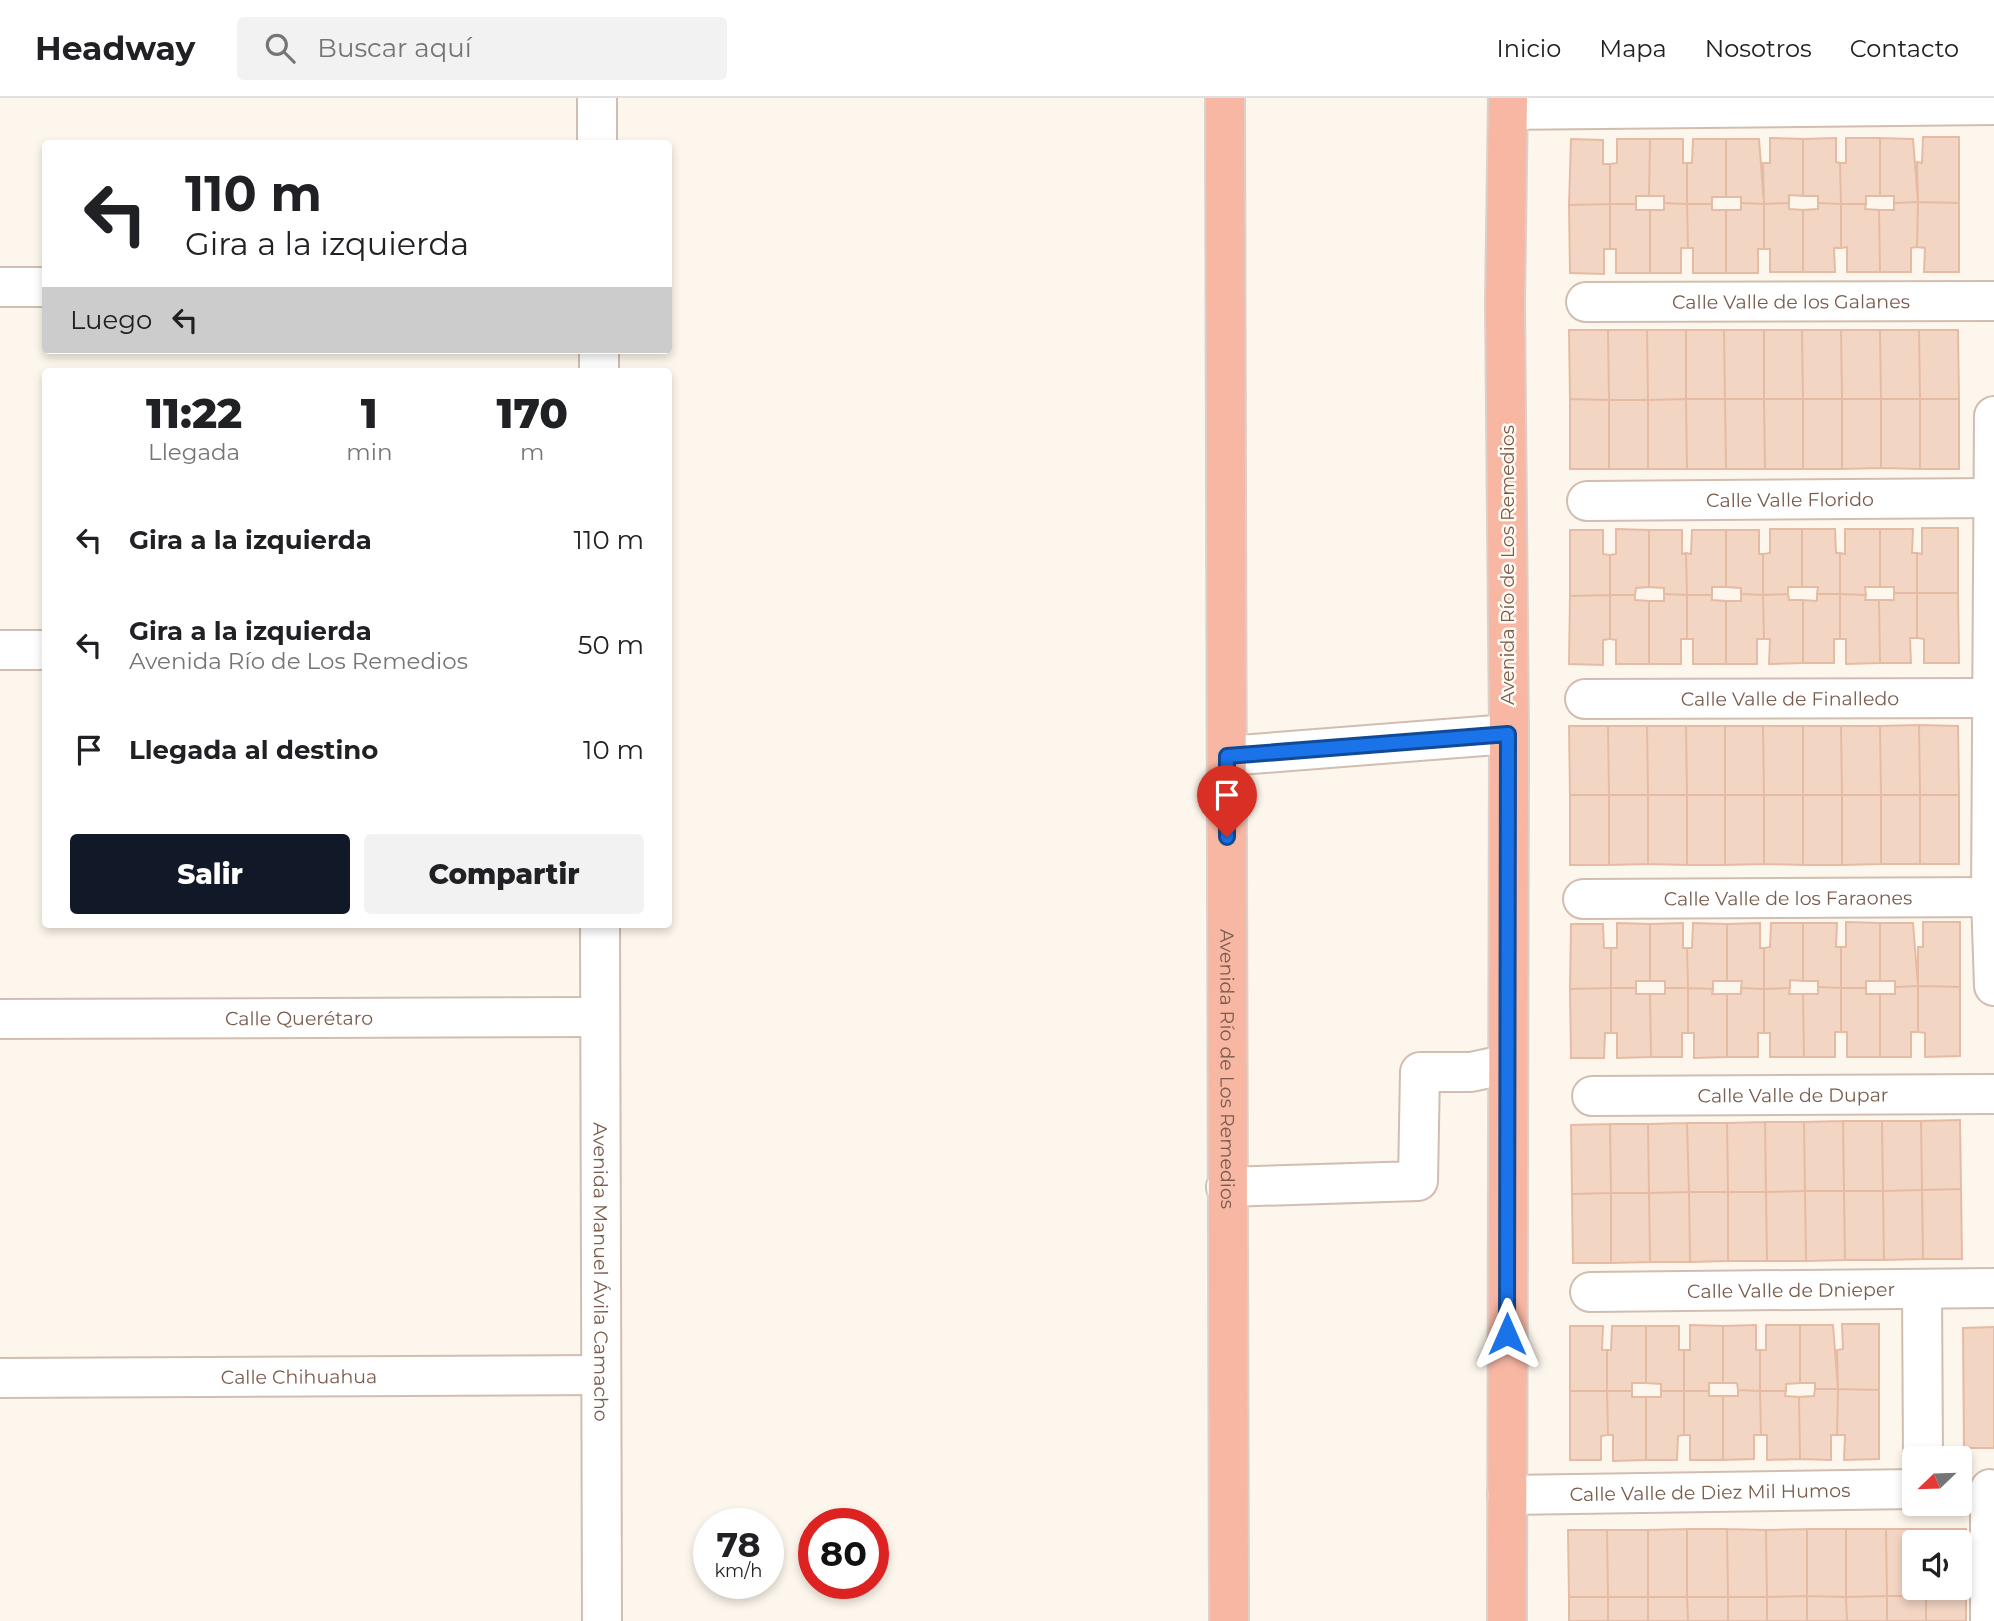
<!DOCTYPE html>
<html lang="es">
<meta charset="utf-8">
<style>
:root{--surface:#fff;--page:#f2f2f2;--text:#202124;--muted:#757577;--line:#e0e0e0;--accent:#111827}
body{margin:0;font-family:Montserrat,sans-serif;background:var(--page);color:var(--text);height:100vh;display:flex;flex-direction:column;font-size:26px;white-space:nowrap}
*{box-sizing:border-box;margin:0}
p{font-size:23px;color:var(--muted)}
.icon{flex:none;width:38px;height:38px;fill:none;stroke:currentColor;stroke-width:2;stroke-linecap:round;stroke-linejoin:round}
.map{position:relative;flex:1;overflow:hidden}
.sheet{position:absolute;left:42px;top:270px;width:630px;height:560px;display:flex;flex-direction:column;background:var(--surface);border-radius:7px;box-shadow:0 4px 10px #0003}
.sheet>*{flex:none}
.banner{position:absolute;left:42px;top:42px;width:630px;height:214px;border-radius:7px;box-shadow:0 4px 10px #0003;background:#fff;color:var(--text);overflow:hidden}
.needle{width:46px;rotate:247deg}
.controls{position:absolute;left:1902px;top:1348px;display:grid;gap:14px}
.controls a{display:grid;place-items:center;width:70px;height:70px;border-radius:7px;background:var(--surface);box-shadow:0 4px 10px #0003;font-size:35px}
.speed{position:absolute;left:693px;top:1410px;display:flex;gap:14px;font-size:35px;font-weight:700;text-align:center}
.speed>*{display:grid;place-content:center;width:91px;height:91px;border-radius:50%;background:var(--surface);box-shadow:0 4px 10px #0003;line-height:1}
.speed small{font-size:18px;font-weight:400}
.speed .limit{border:10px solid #d22;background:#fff;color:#111}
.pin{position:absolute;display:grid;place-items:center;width:60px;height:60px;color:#fff;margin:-72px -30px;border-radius:50% 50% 50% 0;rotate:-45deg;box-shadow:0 0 7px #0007}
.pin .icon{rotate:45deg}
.me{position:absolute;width:77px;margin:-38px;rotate:0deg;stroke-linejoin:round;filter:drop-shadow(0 0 5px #0008)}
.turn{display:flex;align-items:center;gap:24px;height:147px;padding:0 28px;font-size:32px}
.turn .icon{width:91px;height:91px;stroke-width:2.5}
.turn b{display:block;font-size:49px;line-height:60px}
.then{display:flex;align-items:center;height:66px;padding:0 28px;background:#0003;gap:14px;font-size:26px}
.eta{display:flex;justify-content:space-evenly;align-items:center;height:119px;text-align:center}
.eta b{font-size:42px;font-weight:800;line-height:49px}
.button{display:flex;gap:14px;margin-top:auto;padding:14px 28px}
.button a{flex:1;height:80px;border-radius:7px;background:var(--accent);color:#fff;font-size:28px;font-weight:800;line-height:80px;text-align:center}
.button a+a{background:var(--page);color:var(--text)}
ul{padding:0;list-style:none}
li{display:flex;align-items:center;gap:21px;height:105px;padding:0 28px}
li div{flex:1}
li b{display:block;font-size:26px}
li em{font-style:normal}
header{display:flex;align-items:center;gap:42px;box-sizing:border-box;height:98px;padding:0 35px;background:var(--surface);border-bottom:2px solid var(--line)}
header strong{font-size:33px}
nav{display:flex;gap:38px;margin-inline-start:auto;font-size:24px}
.search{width:490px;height:63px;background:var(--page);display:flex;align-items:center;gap:18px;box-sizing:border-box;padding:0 24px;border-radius:7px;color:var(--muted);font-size:26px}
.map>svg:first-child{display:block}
</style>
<header>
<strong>Headway</strong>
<div class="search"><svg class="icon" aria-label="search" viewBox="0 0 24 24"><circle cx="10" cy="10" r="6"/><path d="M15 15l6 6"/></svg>Buscar aquí</div>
<nav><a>Inicio</a><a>Mapa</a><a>Nosotros</a><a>Contacto</a></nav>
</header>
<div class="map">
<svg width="1994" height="1523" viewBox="0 0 1994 1523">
<rect width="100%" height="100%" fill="#fdf6ec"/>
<path fill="#f3d5c3" stroke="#e6bba3" stroke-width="2" d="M1923 39H1959V105L1918 104 1917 64 1922 65Z
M1770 40 1803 41V98L1789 97V105L1764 106 1763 65H1770Z
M1836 40V64L1840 65 1841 106 1818 105V98H1803V41Z
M1846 40H1880V98H1866V106H1841L1840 65H1846Z
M1880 40 1913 41 1918 104 1894 105V98H1880Z
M1571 41 1603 42V66H1610V106L1569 107Z
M1617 41H1650L1649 98H1636V106H1610V66L1617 65Z
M1650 41H1683V65H1687V106L1664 105V98H1649Z
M1693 41H1726V99H1712V106H1687V65H1692Z
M1726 41H1759L1764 106 1741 105V99H1726Z
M1918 104 1917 149 1911 150V174H1880L1879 112H1894V105Z
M1918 104 1959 105V174H1924L1925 150 1917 149Z
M1664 105 1687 106 1688 150H1681V175H1650V112H1664Z
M1741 105 1764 106V151H1758V175H1726V112H1741Z
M1789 105V111L1803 112V174H1770V151H1764V106Z
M1818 105 1841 106V150H1834L1835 174H1803V112L1818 111Z
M1610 106V151H1604V176L1570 175 1569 107Z
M1610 106H1636V112H1650V175H1616V151H1610Z
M1687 106H1712V112H1726V175H1693V150H1688Z
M1841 106H1866L1865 111 1879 112 1880 174H1847V149L1841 150Z
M1569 232H1608L1609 302 1570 301Z
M1608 232H1647L1648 302H1609Z
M1647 232H1686V301L1648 302Z
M1686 232H1724L1725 301H1686Z
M1724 232H1764V301H1725Z
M1764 232H1802L1803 301H1764Z
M1802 232H1841L1842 301H1803Z
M1841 232H1880L1881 301H1842Z
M1880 232H1919L1920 301H1881Z
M1919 232H1958L1959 301H1920Z
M1570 301 1609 302V371H1570Z
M1686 301H1725L1726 371H1687Z
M1686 301 1687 371H1648V302Z
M1725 301H1764L1765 371H1726Z
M1764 301H1803V371H1765Z
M1803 301H1842V371H1803Z
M1842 301H1881V370L1842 371Z
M1881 301H1920V371L1881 370Z
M1920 301H1959V371H1920Z
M1609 302H1648V371H1609Z
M1922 430H1958V495H1917V455L1922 456Z
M1616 431 1649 432V489L1636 490 1635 497H1610V457L1616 456Z
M1770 431H1802V489H1788V496L1763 497V456L1770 455Z
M1802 431H1835L1836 455H1840V496H1817L1818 489H1802Z
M1845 431H1880V489H1865L1866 497 1840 496V455L1845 456Z
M1880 431H1913L1912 455H1917V495H1894V489H1880Z
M1570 432H1603V456L1610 457V497L1570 498Z
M1649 432H1682V456L1686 455 1687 497 1664 496V490L1649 489Z
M1692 432H1726V489H1712V497H1687L1686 455 1691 456Z
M1726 432H1759V456H1763V497L1741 496V490L1726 489Z
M1894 495H1917V540H1910L1911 565H1880L1879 502H1894Z
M1917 495H1958L1959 565H1924V541L1917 540Z
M1664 496 1687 497V541H1681V566H1649V503H1664Z
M1741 496 1763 497 1764 541H1757V566H1726V503H1741Z
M1788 496 1789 502H1803V565L1769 566 1770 541H1764L1763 497Z
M1817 496H1840V541H1834V565H1803V502L1817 503Z
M1840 496 1866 497 1865 502H1879L1880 565 1846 566V541H1840Z
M1610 497V541L1603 542V567L1569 566 1570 498Z
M1610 497H1635V502L1649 503V566H1616V542L1610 541Z
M1687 497H1712V502L1726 503V566H1693V541H1687Z
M1919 627 1958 628 1959 697H1920Z
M1919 627 1920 697H1881L1880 628Z
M1569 628H1608L1609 697H1570Z
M1608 628H1647L1648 697H1609Z
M1647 628H1686L1687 697H1648Z
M1686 628H1725V697H1687Z
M1725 628H1763L1764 697H1725Z
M1763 628H1803V697H1764Z
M1803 628H1841L1842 697H1803Z
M1841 628H1880L1881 697H1842Z
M1570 697H1609V767H1570Z
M1609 697H1648V766L1609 767Z
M1648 697H1687V767L1648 766Z
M1687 697H1725V767H1687Z
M1725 697H1764V766L1725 767Z
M1764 697H1803V767L1764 766Z
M1803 697H1842V767H1803Z
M1842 697H1881V766L1842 767Z
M1881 697H1920V766H1881Z
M1920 697H1959V766H1920Z
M1846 824 1880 825V883H1866V890H1841V849H1846Z
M1923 824H1960V889L1918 888V849H1923Z
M1617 825 1650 826V883H1636V890H1611V850H1617Z
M1683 825V850H1687L1688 890H1665V883H1650V826Z
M1693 825 1727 826V883H1713V891L1688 890 1687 850H1692Z
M1760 825V850H1764V891L1741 890 1742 883H1727V826Z
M1771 825H1803V883L1790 882V890L1764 891V850L1770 849Z
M1803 825H1837L1836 849H1841V890L1818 889V883H1803Z
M1880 825H1913L1918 888 1895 889V883H1880Z
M1571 826H1603L1604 850H1611V890L1570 891Z
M1918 888V934H1911V959H1880V896H1895V889Z
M1918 888 1960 889V958L1925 959V935L1918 934Z
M1818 889 1841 890V934H1835V959H1804L1803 896H1818Z
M1611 890V935H1605L1604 960H1571L1570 891Z
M1611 890H1636V896H1650L1651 959 1617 960V935H1611Z
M1665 890H1688V935H1682V959H1651L1650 896H1665Z
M1688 890 1713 891 1712 896H1727V959L1694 960V935H1688Z
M1741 890 1764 891V935H1758V959H1727V896H1741Z
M1790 890 1789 896H1803L1804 959H1770V935H1764V891Z
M1841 890H1866V896H1880V959H1847V934H1841Z
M1960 1022 1961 1091 1922 1092 1921 1023Z
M1843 1023H1882L1883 1093H1844Z
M1843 1023 1844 1093H1805L1804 1024Z
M1882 1023H1921L1922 1092 1883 1093Z
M1765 1024H1804L1805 1093 1766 1094Z
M1765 1024 1766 1094H1728L1727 1025Z
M1687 1025H1727L1728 1094H1689Z
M1687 1025 1689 1094 1649 1095 1648 1026Z
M1610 1026 1611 1095 1572 1096 1571 1027Z
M1610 1026H1648L1649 1095H1611Z
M1961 1091 1962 1161H1923L1922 1092Z
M1922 1092 1923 1161 1884 1162 1883 1093Z
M1805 1093H1844L1845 1162 1806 1163Z
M1805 1093 1806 1163H1767L1766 1094Z
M1844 1093H1883L1884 1162H1845Z
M1689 1094H1728V1163L1690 1164Z
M1689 1094 1690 1164H1650L1649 1095Z
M1728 1094H1766L1767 1163H1728Z
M1611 1095H1649L1650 1164 1611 1165Z
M1611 1095V1165H1573L1572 1096Z
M1842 1226H1879V1292L1838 1291 1837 1252 1843 1251Z
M1690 1227 1723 1228V1285H1709V1293H1684V1252H1690Z
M1756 1227V1252H1760V1293L1738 1292 1737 1285H1723V1228Z
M1766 1227H1800V1285L1786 1286V1293H1760V1252H1766Z
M1800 1227H1833L1838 1291H1815V1285H1800Z
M1570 1228H1603L1602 1252H1607V1293H1570Z
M1612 1228H1646V1285H1632V1293H1607V1252H1611Z
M1646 1228H1679V1252H1684V1293H1661V1286L1646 1285Z
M1994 1229V1350H1964L1963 1230Z
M1815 1291H1838L1837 1337H1831V1362L1800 1361 1799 1299 1814 1298Z
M1838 1291 1879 1292V1361L1844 1362 1845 1337H1837Z
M1738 1292 1760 1293 1761 1337H1754V1361L1723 1362V1298H1738Z
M1570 1293H1607L1608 1337 1601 1338V1362H1570Z
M1607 1293H1632V1299H1646V1362L1613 1363V1337H1608Z
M1661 1293H1684V1337L1678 1338 1677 1362H1646V1299H1661Z
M1684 1293H1709V1298H1723V1362H1690V1337H1684Z
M1760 1293H1786L1785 1298 1799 1299 1800 1361 1767 1362V1337H1761Z
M1687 1431V1499H1648V1432Z
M1687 1431H1727L1728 1499H1687Z
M1727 1431 1766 1432 1767 1499H1728Z
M1807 1431H1846V1499L1807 1498Z
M1807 1431V1498L1767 1499 1766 1432Z
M1846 1431H1886L1887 1498 1846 1499Z
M1886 1431H1925L1926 1444H1914V1489H1926V1498H1887Z
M1925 1431H1966V1498H1926V1489H1960V1444H1926Z
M1568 1432H1607L1608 1499H1569Z
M1607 1432H1648V1499H1608Z
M1807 1498 1846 1499 1847 1523H1807Z
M1807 1498V1523H1767V1499Z
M1887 1498V1523H1847L1846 1499Z
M1887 1498H1926V1523H1887Z
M1926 1498H1966V1523H1926Z
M1569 1499H1608V1523H1569Z
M1608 1499H1648V1523H1608Z
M1648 1499H1687L1688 1523H1648Z
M1687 1499H1728V1523H1688Z
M1728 1499H1767V1523H1728Z"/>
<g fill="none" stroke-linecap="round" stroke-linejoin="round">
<defs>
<g id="minor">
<path d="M597 0V46"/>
<path d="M1508 12 1994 7"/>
<path d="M0 189H46"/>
<path id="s1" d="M1586 204 1994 203"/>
<path d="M599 252V273"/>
<path d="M1994 318 1991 799 1994 888"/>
<path id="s2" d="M1587 403 1994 400"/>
<path d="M0 552H46"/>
<path id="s3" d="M1585 601 1994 600"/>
<path d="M1227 658 1509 636"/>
<path id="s4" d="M1583 801 1994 799"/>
<path id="s5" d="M600 826 602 1523"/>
<path id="s6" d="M0 921 599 919"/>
<path id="s7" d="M1592 998 1994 996"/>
<path d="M1226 1089 1418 1083 1420 974H1471L1508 966"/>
<path d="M1922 1191 1923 1360"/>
<path id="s8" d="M1590 1194 1994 1190"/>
<path id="s9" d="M0 1280 599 1277"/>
<path d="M1990 1391V1523"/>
<path id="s10" d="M1507 1397 1914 1391"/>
</g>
<g id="highway">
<path id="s11" d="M1225 0 1229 1523"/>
<path d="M1507 1523 1509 636 1505 205 1508 0"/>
</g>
</defs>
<use href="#minor" stroke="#d1beb0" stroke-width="42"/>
<use href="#highway" stroke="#dad1cd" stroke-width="42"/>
<use href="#minor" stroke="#fff" stroke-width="38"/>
<use href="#highway" stroke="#f7b7a3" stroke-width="38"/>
</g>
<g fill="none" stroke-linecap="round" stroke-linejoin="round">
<defs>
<path id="route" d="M1227 739V658L1508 636 1507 1236"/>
</defs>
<use href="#route" stroke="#114b97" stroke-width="18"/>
<use href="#route" stroke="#1a73e8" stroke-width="12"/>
</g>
<g text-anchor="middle" stroke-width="5" stroke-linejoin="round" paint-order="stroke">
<g font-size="19" fill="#7a5c4d" stroke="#fffaf3">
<text dy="7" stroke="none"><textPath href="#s1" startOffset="205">Calle Valle de los Galanes</textPath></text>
<text dy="7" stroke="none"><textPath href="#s2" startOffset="203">Calle Valle Florido</textPath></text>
<text transform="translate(1507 467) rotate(-90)" y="7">Avenida Río de Los Remedios</text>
<text dy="7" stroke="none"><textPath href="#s3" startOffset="205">Calle Valle de Finalledo</textPath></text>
<text dy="7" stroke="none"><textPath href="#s4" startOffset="205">Calle Valle de los Faraones</textPath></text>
<text dy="7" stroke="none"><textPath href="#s6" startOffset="299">Calle Querétaro</textPath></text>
<text dy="7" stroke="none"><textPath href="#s11" startOffset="971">Avenida Río de Los Remedios</textPath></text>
<text dy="7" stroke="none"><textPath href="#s7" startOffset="201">Calle Valle de Dupar</textPath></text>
<text dy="7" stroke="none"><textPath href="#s5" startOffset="348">Avenida Manuel Ávila Camacho</textPath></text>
<text dy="7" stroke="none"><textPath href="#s8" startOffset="201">Calle Valle de Dnieper</textPath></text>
<text dy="7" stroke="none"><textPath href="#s9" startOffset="299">Calle Chihuahua</textPath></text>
<text dy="7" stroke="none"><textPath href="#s10" startOffset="203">Calle Valle de Diez Mil Humos</textPath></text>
</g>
</g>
</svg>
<div class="controls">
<a><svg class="needle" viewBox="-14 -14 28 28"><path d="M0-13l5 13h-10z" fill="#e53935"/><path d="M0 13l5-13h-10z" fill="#757577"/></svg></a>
<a><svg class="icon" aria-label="sound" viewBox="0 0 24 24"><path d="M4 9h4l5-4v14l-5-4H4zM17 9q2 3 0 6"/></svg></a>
</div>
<div class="speed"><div>78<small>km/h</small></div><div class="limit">80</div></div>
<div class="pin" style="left:1227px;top:739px;background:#d93025"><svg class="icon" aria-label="arrive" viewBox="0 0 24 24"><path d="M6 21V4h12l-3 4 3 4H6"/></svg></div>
<svg class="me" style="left:1507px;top:1236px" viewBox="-20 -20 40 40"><path d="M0-17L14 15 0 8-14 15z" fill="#1a73e8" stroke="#fff" stroke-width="4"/></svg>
<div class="banner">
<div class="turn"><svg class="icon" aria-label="left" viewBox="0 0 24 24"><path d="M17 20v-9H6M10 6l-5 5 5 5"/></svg><div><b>110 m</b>Gira a la izquierda</div></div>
<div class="then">Luego<svg class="icon" aria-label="left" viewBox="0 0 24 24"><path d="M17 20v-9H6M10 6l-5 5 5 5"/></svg></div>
</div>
<section class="sheet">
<div class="eta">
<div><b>11:22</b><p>Llegada</p></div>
<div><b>1</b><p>min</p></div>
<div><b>170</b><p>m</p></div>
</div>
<ul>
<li><svg class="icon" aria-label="left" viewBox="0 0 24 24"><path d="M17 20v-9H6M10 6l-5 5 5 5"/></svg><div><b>Gira a la izquierda</b></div><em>110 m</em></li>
<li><svg class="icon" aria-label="left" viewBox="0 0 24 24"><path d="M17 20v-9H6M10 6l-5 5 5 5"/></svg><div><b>Gira a la izquierda</b><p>Avenida Río de Los Remedios</p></div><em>50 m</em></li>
<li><svg class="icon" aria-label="arrive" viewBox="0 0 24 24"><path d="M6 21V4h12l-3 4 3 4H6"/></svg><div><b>Llegada al destino</b></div><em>10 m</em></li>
</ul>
<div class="button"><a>Salir</a><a>Compartir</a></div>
</section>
</div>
